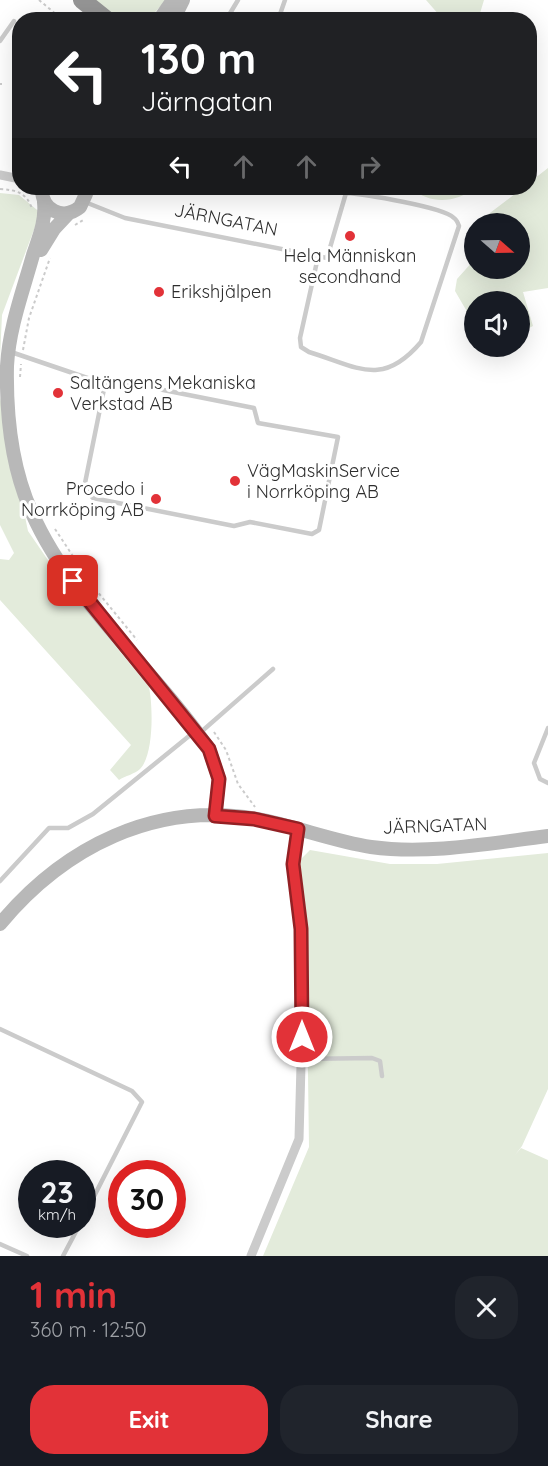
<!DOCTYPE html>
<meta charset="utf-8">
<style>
:root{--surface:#171b24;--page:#20242c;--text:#f1f3f6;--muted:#9ea1a6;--accent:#e23238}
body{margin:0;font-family:Quicksand,sans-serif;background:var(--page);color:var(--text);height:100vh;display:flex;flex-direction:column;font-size:22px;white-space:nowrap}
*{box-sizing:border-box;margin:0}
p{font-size:20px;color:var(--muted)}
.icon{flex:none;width:33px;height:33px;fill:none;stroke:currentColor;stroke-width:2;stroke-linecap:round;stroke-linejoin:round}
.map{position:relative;height:1256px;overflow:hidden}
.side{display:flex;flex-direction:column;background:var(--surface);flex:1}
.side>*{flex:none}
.guide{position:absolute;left:12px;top:12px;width:525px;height:183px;border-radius:24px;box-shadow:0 6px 24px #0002;background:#202124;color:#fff;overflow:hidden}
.needle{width:39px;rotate:110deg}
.tools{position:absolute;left:464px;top:213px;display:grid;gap:12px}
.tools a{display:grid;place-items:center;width:66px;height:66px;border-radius:50%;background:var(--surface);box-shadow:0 6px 24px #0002;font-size:30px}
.speed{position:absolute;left:18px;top:1160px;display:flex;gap:12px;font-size:30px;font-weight:700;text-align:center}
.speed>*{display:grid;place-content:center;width:78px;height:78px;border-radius:50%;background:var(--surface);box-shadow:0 6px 24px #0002;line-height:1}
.speed small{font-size:15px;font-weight:400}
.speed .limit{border:9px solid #d22;background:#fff;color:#111}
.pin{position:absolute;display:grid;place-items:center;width:51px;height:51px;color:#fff;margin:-26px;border-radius:12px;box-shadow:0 3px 9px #0006}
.me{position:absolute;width:66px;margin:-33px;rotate:0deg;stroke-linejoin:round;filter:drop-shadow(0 0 4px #0008)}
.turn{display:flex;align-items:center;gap:21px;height:126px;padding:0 30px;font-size:27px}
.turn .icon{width:78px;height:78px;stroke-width:2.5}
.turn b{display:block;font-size:42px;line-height:51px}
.lanes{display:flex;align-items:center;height:57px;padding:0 30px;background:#0003;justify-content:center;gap:30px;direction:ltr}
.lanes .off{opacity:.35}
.round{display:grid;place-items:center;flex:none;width:63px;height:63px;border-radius:24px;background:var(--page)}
.overview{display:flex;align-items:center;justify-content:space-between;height:102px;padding:0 30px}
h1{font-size:36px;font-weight:700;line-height:45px;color:var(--accent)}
.action{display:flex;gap:12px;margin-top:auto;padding:12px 30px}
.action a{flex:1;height:69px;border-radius:24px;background:var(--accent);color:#fff;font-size:24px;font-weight:700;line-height:69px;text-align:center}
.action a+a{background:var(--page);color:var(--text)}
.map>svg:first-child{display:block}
</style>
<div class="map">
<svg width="548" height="1256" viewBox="0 0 548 1256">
<rect width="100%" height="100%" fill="#fff"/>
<path fill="#e3ebdb" d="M95 0H166L148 20 115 16Z
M426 0H484L478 20 438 19 440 16Z
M530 26 536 30V49L530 71Z
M548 168V288L523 292 533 326 519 333V302H474V345L472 344 468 334 469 315 455 291 457 279 474 260V268H519V224L482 223V219L523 188H530V182Z
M411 188H475C455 203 431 205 411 188Z
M0 193 19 195 42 214 35 227 2 315 0 358Z
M0 397 28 531 63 582 149 687C153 706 154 755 140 769 135 774 125 776 119 780L110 770 131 745 0 600V559L9 560 14 553 0 525Z
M310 850 390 864H437L548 853V1089L522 1146 515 1155 521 1148 548 1160V1256H263L309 1147 306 930 298 862Z"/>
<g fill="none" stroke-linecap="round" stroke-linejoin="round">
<path stroke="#cbcbcb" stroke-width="2" stroke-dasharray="3 3" stroke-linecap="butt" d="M39 0 63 20
M0 84H2
M0 189C17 190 27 193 32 209
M75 225 85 219
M23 350 29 318 50 258
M20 377 21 364
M55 529 92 585 137 640
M214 732 226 750 238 784 255 807"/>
<path stroke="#cbcbcb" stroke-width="4.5" d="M226 20 238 0
M278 20 285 0
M345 20H355
M0 41 14 21
M85 202 125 218 327 258 346 193C363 194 444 207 454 218 457 220 458 223 459 226L421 342C382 388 358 367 309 352L301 347 300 338 318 257
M11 352 105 384 84 488 93 498 234 526 250 522 312 534 319 530 338 437 258 423 254 408 113 380 105 384
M548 728 534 763 540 779 548 783
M201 732 273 669
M0 881 49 828H68L93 814 194 732
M0 1029 132 1091 142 1102 82 1220
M302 1059 372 1058 380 1061 382 1076
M0 1244 27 1256
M63 1256 80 1224"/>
<path stroke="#cbcbcb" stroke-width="9" d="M0 175 20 179
M251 1256 299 1139 303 991 301 929 293 864 298 829"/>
<path stroke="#b8b8b8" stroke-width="14" d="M159 20 173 0
M173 20 183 0
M42 188C41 210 63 221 80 207L86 194V188
M44 202C46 221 39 237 33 255 23 291 9 328 7 366 6 416 11 467 32 513 70 600 155 670 209 749L219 779 215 816
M41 250 54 229 69 213
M0 924C64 847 155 801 257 819 295 826 333 841 371 847 429 855 491 843 548 836"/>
<path stroke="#959595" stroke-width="18" d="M82 0 107 20"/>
</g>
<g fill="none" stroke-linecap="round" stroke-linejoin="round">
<defs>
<path id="route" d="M73 581 209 749 219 779 215 816 254 819 298 829 293 864 301 929 302 1037"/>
</defs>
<use href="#route" stroke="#932024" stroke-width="15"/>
<use href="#route" stroke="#e23238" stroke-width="10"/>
</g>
<g fill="#e23238" stroke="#fff" stroke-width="2">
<circle cx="350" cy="236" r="6"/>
<circle cx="159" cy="292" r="6"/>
<circle cx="58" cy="393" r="6"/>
<circle cx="235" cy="481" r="6"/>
<circle cx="156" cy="499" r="6"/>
</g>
<g text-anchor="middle" stroke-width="6" stroke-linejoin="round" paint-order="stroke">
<g font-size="18" fill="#2e2e2e" stroke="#fff">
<text transform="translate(226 220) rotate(11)" y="6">JÄRNGATAN</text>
<text transform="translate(435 826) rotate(-2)" y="6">JÄRNGATAN</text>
</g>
<g font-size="18" fill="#2e2e2e" stroke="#fff" text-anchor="start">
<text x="350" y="262" text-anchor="middle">Hela Människan<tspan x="350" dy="21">secondhand</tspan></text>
<text x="171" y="298">Erikshjälpen</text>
<text x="70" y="389">Saltängens Mekaniska<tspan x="70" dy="21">Verkstad AB</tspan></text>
<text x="247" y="477">VägMaskinService<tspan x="247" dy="21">i Norrköping AB</tspan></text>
<text x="144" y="495" text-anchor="end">Procedo i<tspan x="144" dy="21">Norrköping AB</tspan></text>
</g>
</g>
</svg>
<div class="tools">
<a><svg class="needle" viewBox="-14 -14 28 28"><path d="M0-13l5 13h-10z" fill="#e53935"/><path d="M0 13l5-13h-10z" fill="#9ea1a6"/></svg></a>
<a><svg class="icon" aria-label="sound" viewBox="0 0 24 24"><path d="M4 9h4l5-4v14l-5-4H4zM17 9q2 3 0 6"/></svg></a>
</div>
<div class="speed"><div>23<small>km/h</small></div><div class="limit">30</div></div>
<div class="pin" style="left:73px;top:581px;background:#d93025"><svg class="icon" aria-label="arrive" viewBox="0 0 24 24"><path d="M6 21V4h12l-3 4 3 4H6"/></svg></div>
<svg class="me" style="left:302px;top:1037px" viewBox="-20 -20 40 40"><circle r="17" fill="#e23238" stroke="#fff" stroke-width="3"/><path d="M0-11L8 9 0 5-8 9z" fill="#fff"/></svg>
<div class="guide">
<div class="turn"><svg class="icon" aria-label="left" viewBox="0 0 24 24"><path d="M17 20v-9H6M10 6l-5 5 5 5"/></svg><div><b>130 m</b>Järngatan</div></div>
<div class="lanes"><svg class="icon" aria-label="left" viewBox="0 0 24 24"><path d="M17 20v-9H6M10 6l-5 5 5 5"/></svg><svg class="icon off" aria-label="ahead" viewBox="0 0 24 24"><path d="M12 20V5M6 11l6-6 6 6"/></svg><svg class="icon off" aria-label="ahead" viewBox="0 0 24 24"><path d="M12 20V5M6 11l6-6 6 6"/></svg><svg class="icon off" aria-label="right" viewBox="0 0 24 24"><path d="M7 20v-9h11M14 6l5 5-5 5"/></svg></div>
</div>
</div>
<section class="side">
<div class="overview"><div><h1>1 min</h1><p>360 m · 12:50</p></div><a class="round"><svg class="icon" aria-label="close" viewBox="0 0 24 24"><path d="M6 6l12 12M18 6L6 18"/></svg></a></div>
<div class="action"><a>Exit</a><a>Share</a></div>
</section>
